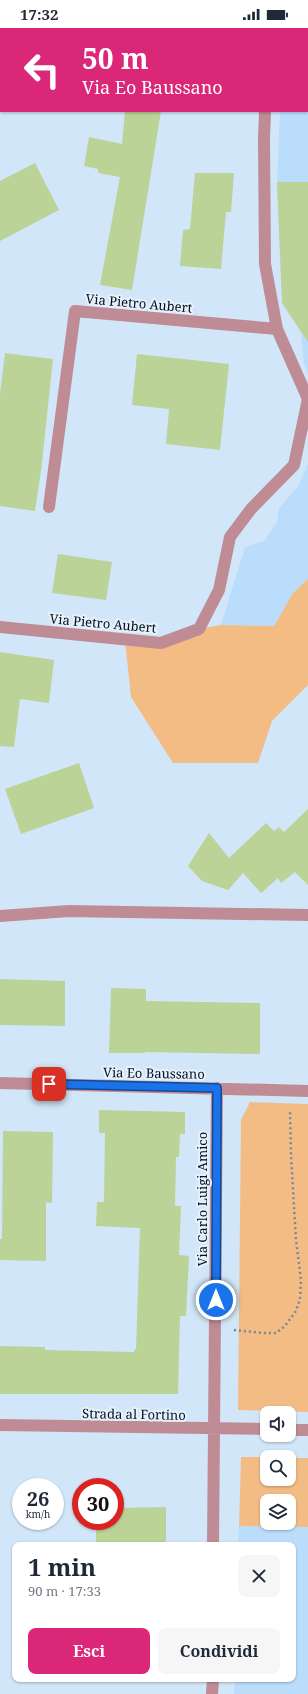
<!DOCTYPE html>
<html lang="it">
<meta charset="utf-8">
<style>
:root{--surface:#fff;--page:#f6f6f7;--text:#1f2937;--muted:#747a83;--accent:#db2777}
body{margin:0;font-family:"Noto Serif",serif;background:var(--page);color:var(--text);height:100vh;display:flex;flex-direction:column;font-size:15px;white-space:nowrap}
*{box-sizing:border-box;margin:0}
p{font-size:13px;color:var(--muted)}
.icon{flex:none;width:22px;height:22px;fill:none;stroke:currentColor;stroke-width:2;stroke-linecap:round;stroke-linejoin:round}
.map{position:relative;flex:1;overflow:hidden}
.details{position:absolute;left:12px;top:1514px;width:284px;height:140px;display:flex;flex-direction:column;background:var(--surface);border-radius:8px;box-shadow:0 1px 3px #0004}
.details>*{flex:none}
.banner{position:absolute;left:0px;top:0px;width:308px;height:84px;box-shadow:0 1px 3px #0004;background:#db2777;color:#fff;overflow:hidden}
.fabs{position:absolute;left:260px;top:1378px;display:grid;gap:8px}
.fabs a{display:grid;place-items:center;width:36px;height:36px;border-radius:8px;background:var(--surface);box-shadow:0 1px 3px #0004;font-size:20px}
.speed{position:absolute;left:12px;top:1450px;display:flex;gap:8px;font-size:20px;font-weight:700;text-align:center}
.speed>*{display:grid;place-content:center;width:52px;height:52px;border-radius:50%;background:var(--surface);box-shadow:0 1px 3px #0004;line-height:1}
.speed small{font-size:10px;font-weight:400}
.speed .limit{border:6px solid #d22;background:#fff;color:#111}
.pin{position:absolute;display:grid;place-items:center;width:34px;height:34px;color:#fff;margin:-17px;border-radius:8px;box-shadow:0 2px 6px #0006}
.me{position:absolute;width:44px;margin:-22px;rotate:0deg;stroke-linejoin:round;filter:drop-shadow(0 0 3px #0008)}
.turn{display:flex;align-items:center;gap:14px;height:84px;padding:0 16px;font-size:18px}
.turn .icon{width:52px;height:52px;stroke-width:2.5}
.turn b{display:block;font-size:28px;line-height:34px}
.round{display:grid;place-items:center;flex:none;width:42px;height:42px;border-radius:8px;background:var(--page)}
.head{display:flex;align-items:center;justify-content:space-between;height:68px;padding:0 16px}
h1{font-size:24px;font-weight:700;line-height:30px}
.action{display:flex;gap:8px;margin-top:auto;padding:8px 16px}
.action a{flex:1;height:46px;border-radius:8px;background:var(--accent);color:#fff;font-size:16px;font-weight:700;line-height:46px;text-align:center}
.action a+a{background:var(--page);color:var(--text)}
.status{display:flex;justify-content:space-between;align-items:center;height:28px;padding:0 20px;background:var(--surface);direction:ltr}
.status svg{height:11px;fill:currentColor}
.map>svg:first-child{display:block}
</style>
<div class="status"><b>17:32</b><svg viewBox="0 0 49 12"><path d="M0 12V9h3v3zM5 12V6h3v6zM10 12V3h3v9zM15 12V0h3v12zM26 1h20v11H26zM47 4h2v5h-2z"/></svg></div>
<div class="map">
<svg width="308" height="1666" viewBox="0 0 308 1666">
<rect width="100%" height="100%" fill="#d1e6f8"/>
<path fill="#bbddfc" d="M280 84H308V347L304 336 301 304 282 275 277 154Z
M308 436V551L293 565 274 598 221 597 245 519 264 513 277 494 279 480 298 458Z
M239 1498 308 1499V1666H234L235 1651H293V1517H238Z"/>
<path fill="#f3bc84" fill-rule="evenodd" d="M308 551V657L272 693 258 735H173L131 669 125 612 161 615 199 601 221 597 274 598 293 565Z
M250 1074 308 1076V1384L238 1382 241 1092Z
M241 1429H267V1451H289V1430H308V1499L239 1498ZM267 1473H289V1495H267Z"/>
<path fill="#bbd397" d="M125 83H161L132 262 100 257 120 149 98 145V141L84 138 89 109 122 116Z
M35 135 59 182 0 213V153Z
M195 145H234L231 184H226L221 241 180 238 183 202 190 201Z
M277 154H308V314L282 275Z
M5 325 53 331 41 443 35 483 0 478V366Z
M137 326 229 336 220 422 166 416 169 381 132 377Z
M58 526 112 534 106 572 52 565Z
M0 624 54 632 49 675 20 671 14 719 0 718Z
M79 735 94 780 21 806 5 761Z
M308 781V857L295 844 281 855 278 850 261 865 243 845 228 862 202 853 188 838 209 805 229 830 266 795 274 803 279 799 284 804Z
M0 951 65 953V998L0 997Z
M111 960 146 961V973L260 975V1026L145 1024V1025H109Z
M99 1082 185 1084V1106H180L179 1129H176L175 1178H181L179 1227 189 1228 186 1288H180L178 1366H0V1318L45 1319V1322L134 1324V1321L136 1322 140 1200 96 1198 97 1174H104L105 1105H99Z
M3 1103 53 1104 52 1175 46 1174V1233L0 1232V1211H2Z
M166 1479V1517H96V1493H115V1480Z"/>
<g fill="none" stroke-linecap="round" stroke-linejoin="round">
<path stroke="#768899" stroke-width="2.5" stroke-dasharray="2 3" stroke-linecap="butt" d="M234 1302 263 1305H276L285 1298 296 1283 300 1271 301 1252 296 1212 291 1127 290 1082"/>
<path stroke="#bf8c96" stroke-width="12" d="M129 1 131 0
M270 1V0
M0 69 1 68
M49 479 75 283 277 301
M0 599 161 615 199 601 219 562 230 509 251 481 294 437 308 371 277 301 265 236 264 110 265 83
M0 888 69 883 308 887
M0 1055 308 1063
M0 1397 267 1401
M289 1402H308
M213 1517 217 1060
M212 1666 213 1651"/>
</g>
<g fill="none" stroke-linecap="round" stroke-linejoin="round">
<defs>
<path id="route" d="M49 1056 217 1060 216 1272"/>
</defs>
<use href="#route" stroke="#114b97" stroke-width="10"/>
<use href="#route" stroke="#1a73e8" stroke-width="7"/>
</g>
<g text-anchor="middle" stroke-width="4" stroke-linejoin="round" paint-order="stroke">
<g font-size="13" fill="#000e1e" stroke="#e7f1fb">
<text transform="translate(139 275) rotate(5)" y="5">Via Pietro Aubert</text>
<text transform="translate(103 595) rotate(5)" y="5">Via Pietro Aubert</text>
<text transform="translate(154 1045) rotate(1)" y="5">Via Eo Baussano</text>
<text transform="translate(202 1171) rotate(-90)" y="5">Via Carlo Luigi Amico</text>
<text transform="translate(134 1386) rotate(1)" y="5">Strada al Fortino</text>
</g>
</g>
</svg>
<div class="fabs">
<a><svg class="icon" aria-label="sound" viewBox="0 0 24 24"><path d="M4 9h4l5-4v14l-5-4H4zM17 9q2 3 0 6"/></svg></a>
<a><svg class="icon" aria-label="search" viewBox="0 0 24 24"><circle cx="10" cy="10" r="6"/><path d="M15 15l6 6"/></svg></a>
<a><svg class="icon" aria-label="layers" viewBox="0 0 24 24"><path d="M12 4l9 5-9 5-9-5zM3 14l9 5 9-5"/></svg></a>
</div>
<div class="speed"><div>26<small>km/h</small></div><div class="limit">30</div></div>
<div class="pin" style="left:49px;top:1056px;background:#d93025"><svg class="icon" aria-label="arrive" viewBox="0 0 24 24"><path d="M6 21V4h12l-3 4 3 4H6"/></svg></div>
<svg class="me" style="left:216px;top:1272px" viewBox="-20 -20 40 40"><circle r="17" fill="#1a73e8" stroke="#fff" stroke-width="3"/><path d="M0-11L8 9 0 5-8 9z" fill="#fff"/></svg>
<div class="banner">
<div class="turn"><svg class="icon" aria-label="left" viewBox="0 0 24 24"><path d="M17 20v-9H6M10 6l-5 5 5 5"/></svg><div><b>50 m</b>Via Eo Baussano</div></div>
</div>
<section class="details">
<div class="head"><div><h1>1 min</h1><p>90 m · 17:33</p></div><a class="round"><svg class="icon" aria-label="close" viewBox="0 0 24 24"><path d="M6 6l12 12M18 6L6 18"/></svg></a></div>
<div class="action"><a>Esci</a><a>Condividi</a></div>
</section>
</div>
